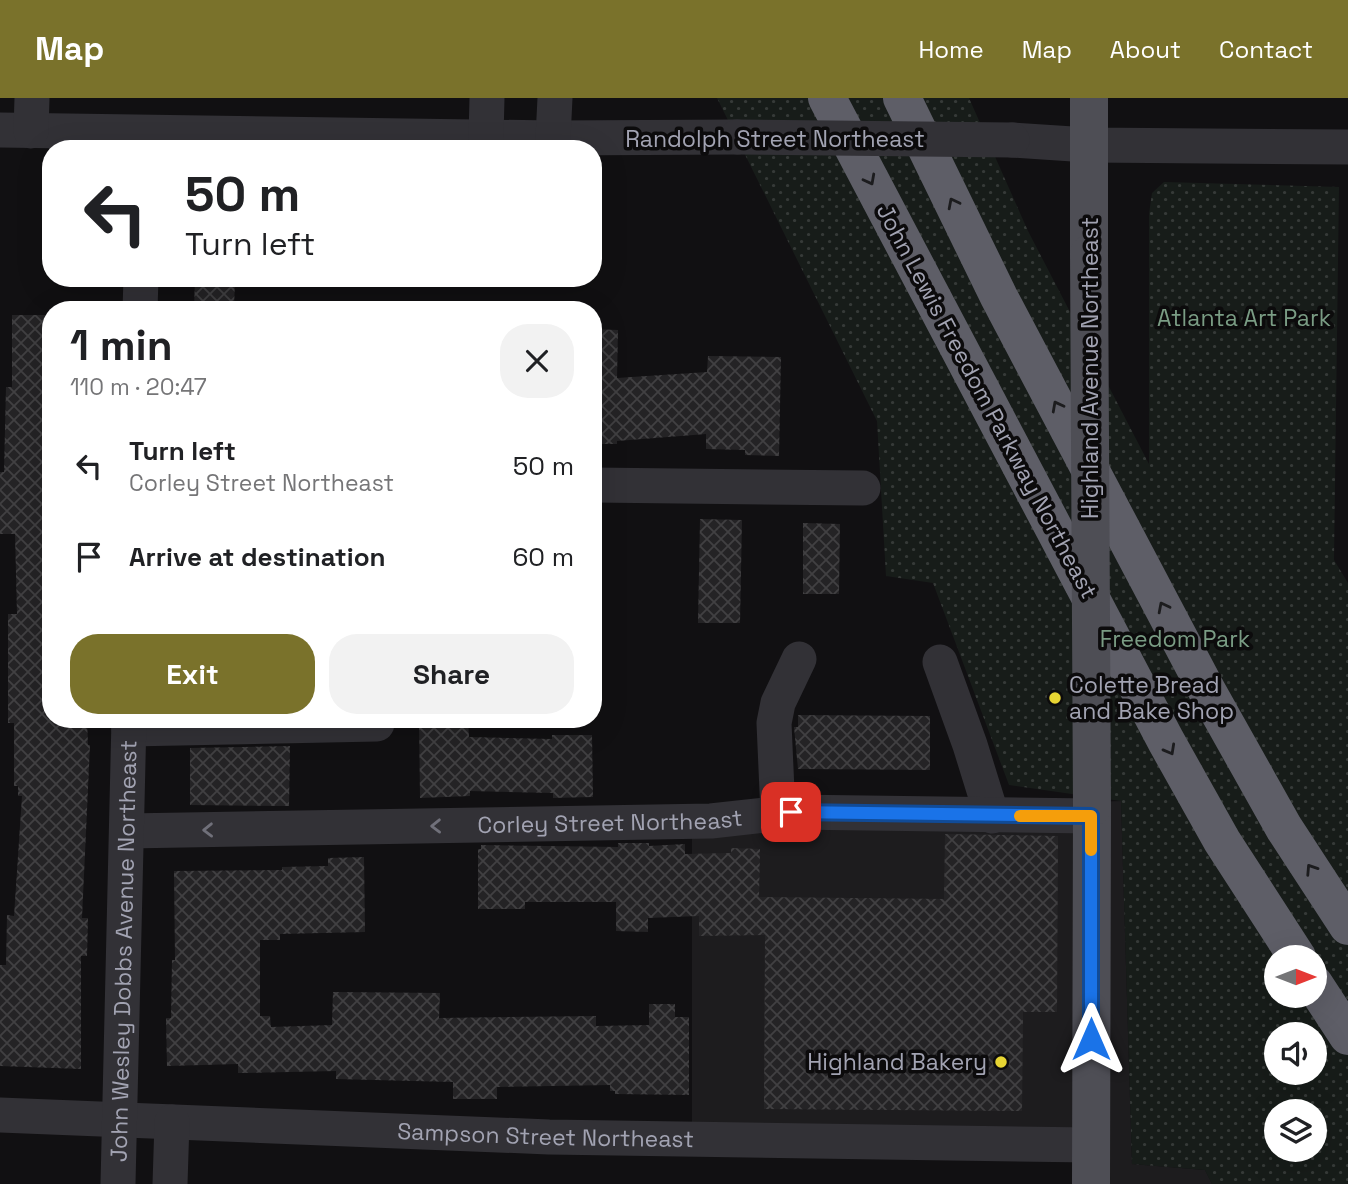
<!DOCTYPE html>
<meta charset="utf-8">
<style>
:root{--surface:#fff;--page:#f2f2f2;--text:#202124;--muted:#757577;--accent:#7a722b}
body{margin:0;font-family:"Space Grotesk",sans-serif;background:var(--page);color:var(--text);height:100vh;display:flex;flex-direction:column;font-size:26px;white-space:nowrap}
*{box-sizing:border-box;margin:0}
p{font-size:23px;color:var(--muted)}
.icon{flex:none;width:38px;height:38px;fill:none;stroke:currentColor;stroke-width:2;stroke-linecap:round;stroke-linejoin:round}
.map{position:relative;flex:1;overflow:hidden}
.details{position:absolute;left:42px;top:203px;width:560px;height:427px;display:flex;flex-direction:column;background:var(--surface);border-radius:28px;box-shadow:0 7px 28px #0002}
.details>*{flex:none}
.guide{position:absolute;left:42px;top:42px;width:560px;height:147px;border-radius:28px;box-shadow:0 7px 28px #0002;background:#fff;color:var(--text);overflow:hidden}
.needle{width:46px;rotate:90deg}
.fabs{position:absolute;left:1264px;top:847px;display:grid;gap:14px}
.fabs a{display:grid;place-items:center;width:63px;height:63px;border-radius:50%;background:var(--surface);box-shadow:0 7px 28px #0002;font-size:35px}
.pin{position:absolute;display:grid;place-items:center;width:60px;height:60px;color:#fff;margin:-30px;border-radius:14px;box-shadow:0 4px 10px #0006}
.me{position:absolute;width:77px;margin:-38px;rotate:0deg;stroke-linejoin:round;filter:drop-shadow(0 0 5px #0008)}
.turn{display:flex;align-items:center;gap:24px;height:147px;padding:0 28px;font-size:32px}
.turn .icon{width:91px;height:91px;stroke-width:2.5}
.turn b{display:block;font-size:49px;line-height:60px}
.round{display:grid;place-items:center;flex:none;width:74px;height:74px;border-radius:28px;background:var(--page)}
.head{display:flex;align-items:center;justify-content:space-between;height:119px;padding:0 28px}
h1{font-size:42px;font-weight:700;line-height:52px}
.primary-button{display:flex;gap:14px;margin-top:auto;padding:14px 28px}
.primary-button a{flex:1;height:80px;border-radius:28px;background:var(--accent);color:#fff;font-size:28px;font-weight:700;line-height:80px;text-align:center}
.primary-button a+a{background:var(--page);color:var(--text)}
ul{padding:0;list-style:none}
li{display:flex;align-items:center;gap:21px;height:91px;padding:0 28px}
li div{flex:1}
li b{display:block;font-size:26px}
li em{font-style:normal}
header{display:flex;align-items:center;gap:42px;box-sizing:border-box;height:98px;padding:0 35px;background:var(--accent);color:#fff}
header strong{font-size:33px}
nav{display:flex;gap:38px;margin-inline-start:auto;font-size:24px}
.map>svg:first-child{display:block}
</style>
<header>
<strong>Map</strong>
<nav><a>Home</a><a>Map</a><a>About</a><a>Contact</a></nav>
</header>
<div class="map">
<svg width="1348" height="1086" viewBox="0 0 1348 1086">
<defs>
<pattern id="green-dots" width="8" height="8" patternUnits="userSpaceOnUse" patternTransform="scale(1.75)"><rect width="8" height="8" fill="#171c19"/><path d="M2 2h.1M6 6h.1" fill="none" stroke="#363a38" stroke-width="1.8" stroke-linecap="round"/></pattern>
<pattern id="building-cross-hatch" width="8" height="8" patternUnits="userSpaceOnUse" patternTransform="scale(1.75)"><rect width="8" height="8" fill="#242325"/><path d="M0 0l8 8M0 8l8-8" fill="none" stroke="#414042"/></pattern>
</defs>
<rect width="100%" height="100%" fill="#111012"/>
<path fill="#1d1c1e" d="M1121 703 1132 1066 1205 1072 1212 1086H1086V1035L692 1043V716Z"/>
<path fill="url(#green-dots)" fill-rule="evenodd" d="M717 0H969L1028 133 1149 366V116L1152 95 1164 84 1339 89 1334 462 1348 485V1086H1212L1205 1072 1132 1066 1121 703 1009 687 933 485 886 478 877 323ZM1276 859H1314V898H1276ZM1276 936H1314V975H1276ZM1276 1013H1314V1052H1276Z"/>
<path fill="url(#building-cross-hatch)" d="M195 180H235L234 212H194Z
M12 217H51V621H87L88 647H90L82 820H88L87 858H81V971L0 968V867H6L7 817 14 818 22 698H18V688H14V625H8V516H17L15 436H0V374H4L6 289H12Z
M593 231 618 232 617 280 707 274 708 258 781 259 779 358 745 357V352L706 351V336L617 343V346H593Z
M700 421 742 422 740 525H698Z
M803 425 840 426 839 496H803Z
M798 617 930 618V672L798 671 794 629H798Z
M419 621H468L469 639 552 641V637H592L593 699 553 700V695L470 693V698L420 700Z
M290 648 289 708 190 707V650Z
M945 736 1058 738 1057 914H1023L1022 1013 764 1011 765 837 699 838V818L648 820V834L616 833V804H525V811H478V751H481V747L618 749V745H649V748L685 746V756L731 755V750L760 751 759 799 944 801Z
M364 759 365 834 280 836V842H260V918H270L271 929 332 927 333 894 440 895 439 920 596 918V928L649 927V906H675V919H689V997L615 996V993H610V987L497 989V1001H453V984L336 981V973L238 975V966L167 968 166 920H171L172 862H175L174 773 282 772V769L328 768V760Z"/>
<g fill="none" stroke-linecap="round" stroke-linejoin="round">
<g stroke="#323136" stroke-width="35">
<path d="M0 32 553 40 737 39"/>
<path d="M31 33 32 0"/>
<path d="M486 39 487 0"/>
<path d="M553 40 555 0"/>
<path d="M1012 42 1088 47 1348 49"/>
<path d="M140 212 141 180"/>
<path d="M593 387 863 390"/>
<path d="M940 564 970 647 992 718"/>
<path d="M129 631 377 626V621"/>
<path d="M778 716 774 625 778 605 799 561"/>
<path id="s1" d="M127 733 711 723 791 714 1092 718"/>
<path id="s2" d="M0 1017 549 1039 1091 1047"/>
<path id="s3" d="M118 1086 129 621"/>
<path d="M170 1086 172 1024"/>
</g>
<path stroke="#4e4e55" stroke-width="38" d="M1089 0V156
M1091 1086 1092 709"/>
<path stroke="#5e5e67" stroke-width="38" d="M827 0 1166 643 1222 743 1297 859
M902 0 999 199 1206 591 1284 730 1348 828
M1314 886 1348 938"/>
<path stroke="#323136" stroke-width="35" d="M737 39 1012 42"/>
<path stroke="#4e4e55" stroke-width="38" d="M1089 156 1092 709"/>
</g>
<defs><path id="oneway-chevron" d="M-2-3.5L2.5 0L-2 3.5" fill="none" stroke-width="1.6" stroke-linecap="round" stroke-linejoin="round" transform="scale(1.75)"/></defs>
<g stroke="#1c1c1e">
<use href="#oneway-chevron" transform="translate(870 82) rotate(62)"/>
<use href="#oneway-chevron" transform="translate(953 105) rotate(-117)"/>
<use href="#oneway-chevron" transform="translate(1057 308) rotate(-118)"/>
<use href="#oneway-chevron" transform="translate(1163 509) rotate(-117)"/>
<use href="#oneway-chevron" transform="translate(1170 652) rotate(61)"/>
<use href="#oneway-chevron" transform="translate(1311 771) rotate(-123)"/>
</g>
<g stroke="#70707a">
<use href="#oneway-chevron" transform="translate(436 728) rotate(179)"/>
<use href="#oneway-chevron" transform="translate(208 732) rotate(179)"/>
</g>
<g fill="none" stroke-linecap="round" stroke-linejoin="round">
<defs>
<path id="route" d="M791 714 1091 718V941"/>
</defs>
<use href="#route" stroke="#114b97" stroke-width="18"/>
<use href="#route" stroke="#1a73e8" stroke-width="12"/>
<path stroke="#f59e0b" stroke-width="12" d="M1020 718H1091V752"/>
</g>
<g fill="#e7d533" stroke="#0c0b0c" stroke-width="2.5">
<circle cx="1055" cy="600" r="7"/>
<circle cx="1001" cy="964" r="7"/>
</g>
<g text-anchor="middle" stroke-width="7" stroke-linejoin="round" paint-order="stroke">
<g font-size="23" fill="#a2a3b2" stroke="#0c0b0c">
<text x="775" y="49">Randolph Street Northeast</text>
<text transform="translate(1090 270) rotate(-90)" y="8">Highland Avenue Northeast</text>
<text transform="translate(987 303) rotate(62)" y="8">John Lewis Freedom Parkway Northeast</text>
<text dy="8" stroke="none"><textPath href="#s1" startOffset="483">Corley Street Northeast</textPath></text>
<text dy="8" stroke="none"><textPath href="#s3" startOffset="233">John Wesley Dobbs Avenue Northeast</textPath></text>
<text dy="8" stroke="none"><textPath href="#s2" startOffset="546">Sampson Street Northeast</textPath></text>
</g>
<g font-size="23" fill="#7a9c84" stroke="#0c0b0c">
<text x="1244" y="228">Atlanta Art Park</text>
<text x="1175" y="549">Freedom Park</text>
</g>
<g font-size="23" fill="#a2a3b2" stroke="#0c0b0c" text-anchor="start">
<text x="1069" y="595">Colette Bread<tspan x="1069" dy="26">and Bake Shop</tspan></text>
<text x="987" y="972" text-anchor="end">Highland Bakery</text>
</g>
</g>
</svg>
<div class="fabs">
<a><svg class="needle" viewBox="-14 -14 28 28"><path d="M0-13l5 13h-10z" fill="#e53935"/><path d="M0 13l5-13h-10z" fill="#757577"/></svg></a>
<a><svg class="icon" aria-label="sound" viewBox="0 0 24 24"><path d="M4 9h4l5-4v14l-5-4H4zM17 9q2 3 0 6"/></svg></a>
<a><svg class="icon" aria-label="layers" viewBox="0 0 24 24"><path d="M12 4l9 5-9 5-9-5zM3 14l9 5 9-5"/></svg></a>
</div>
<div class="pin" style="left:791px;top:714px;background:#d93025"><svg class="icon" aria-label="arrive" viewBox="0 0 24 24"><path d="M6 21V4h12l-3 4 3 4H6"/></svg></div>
<svg class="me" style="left:1091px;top:941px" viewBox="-20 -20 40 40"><path d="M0-17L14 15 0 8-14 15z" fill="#1a73e8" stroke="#fff" stroke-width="4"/></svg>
<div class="guide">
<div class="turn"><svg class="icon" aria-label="left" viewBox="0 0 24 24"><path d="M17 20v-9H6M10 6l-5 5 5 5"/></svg><div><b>50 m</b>Turn left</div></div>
</div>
<section class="details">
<div class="head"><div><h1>1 min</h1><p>110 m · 20:47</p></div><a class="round"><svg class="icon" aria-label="close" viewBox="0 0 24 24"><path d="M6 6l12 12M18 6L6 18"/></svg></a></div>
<ul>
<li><svg class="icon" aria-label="left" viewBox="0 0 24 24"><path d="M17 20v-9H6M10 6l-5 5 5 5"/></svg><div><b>Turn left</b><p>Corley Street Northeast</p></div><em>50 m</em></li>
<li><svg class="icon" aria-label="arrive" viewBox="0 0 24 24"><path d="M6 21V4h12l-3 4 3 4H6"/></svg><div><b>Arrive at destination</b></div><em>60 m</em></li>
</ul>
<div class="primary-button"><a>Exit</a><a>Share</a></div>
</section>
</div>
